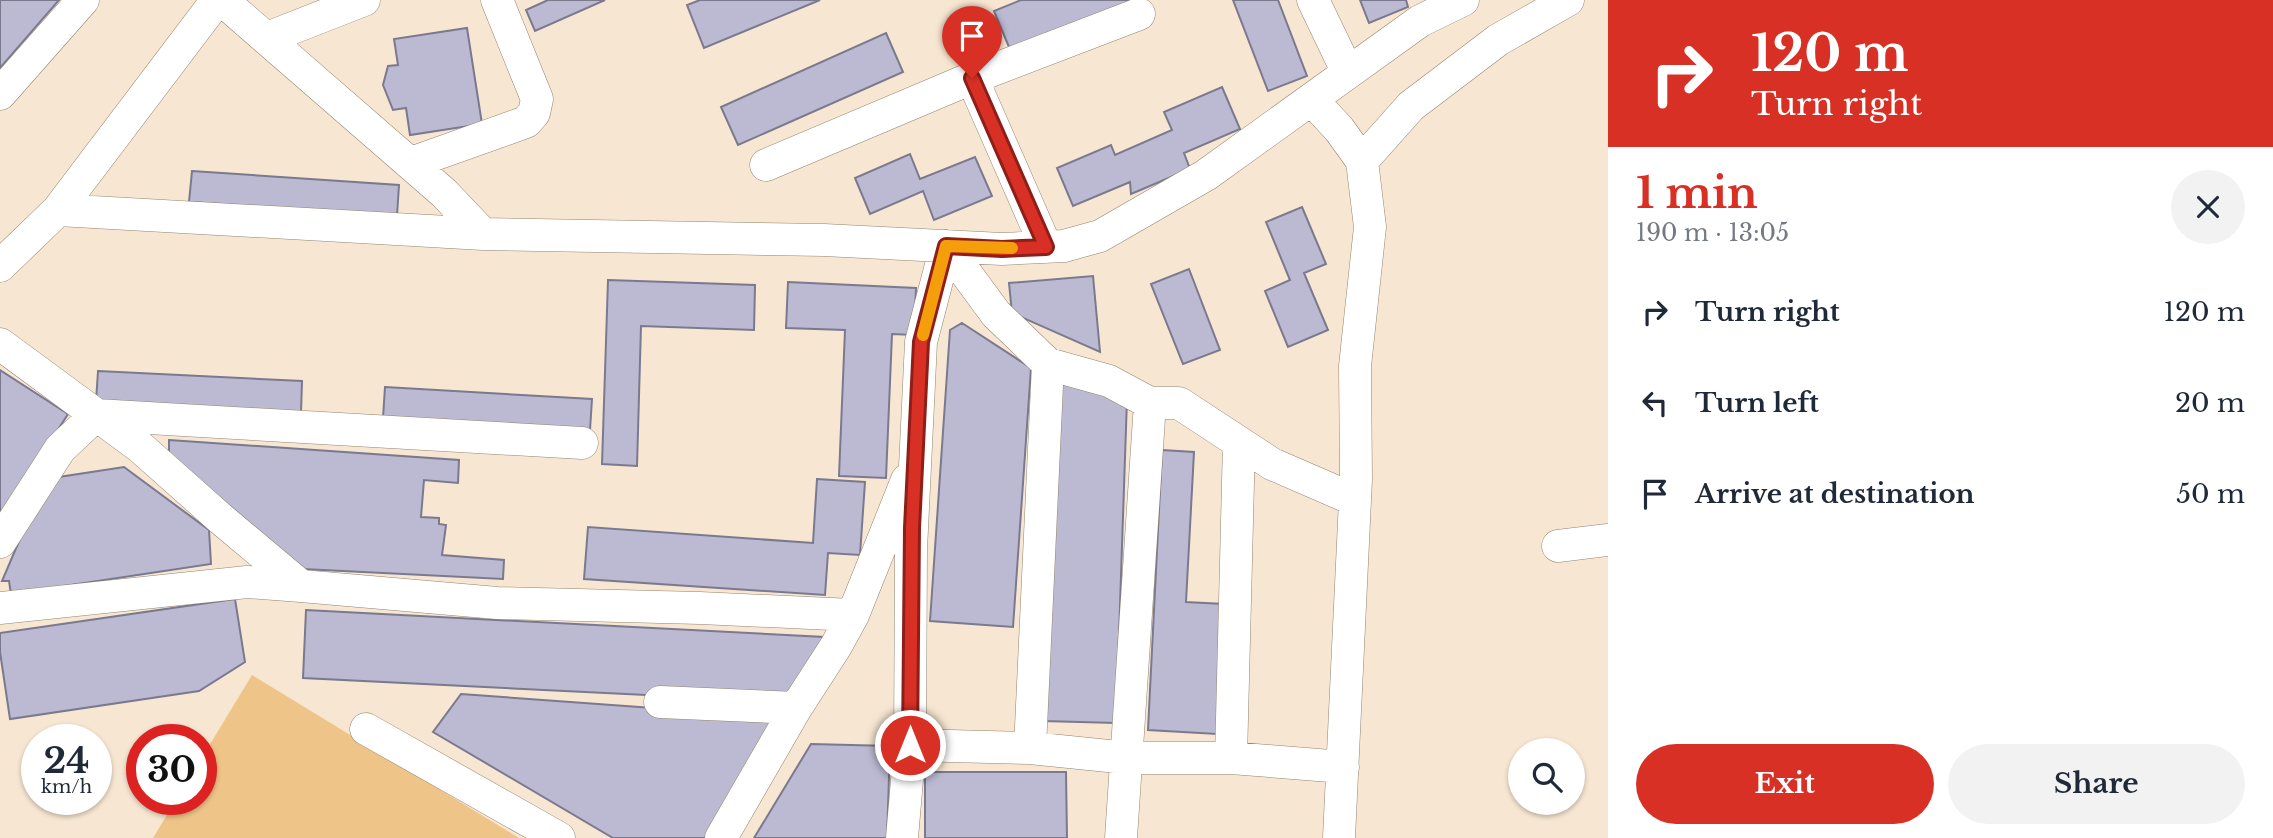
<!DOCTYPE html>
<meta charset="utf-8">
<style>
:root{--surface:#fff;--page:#f2f2f3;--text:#1f2937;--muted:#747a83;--accent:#d93025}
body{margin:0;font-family:"Libre Baskerville",serif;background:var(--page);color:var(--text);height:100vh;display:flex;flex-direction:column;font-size:26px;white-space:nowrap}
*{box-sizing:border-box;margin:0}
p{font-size:23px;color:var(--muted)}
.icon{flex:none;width:38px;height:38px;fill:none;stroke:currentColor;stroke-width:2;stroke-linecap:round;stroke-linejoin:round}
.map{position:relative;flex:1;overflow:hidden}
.side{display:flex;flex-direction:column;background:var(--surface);width:665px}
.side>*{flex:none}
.banner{background:#d93025;color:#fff;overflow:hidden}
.fabs{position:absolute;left:1508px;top:738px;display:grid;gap:14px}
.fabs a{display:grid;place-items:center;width:77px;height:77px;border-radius:50%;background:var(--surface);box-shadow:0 2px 5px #0004;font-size:35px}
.speed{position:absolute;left:21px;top:724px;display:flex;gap:14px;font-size:35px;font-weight:700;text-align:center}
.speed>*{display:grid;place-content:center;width:91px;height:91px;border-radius:50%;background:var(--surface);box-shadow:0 2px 5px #0004;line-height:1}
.speed small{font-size:18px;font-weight:400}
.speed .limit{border:10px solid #d22;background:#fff;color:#111}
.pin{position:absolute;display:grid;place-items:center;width:60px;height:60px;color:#fff;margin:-72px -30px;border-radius:50% 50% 50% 0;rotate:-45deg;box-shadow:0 0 7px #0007}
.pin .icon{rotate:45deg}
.me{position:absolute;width:77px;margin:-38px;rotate:0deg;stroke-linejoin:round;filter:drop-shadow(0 0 5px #0008)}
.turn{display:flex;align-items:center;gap:24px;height:147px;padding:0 28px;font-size:32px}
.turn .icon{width:91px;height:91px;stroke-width:2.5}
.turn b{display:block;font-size:49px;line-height:60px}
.round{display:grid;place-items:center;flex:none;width:74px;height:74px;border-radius:37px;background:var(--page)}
.summary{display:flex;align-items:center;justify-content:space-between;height:119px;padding:0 28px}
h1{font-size:42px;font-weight:700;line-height:52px;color:var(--accent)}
.primary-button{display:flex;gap:14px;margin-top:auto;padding:14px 28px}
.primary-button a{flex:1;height:80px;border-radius:42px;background:var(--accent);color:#fff;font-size:28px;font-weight:700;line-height:80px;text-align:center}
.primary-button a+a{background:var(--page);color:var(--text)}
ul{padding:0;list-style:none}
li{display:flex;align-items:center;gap:21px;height:91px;padding:0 28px}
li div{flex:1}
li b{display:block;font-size:26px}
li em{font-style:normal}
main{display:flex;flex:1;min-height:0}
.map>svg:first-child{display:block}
</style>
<main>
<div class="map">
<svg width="1608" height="838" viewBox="0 0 1608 838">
<rect width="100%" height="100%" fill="#f7e7d2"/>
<path fill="#efc488" d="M252 675 519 838H153L176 800H201V759Z"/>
<path fill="#bcbad2" stroke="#7a798e" stroke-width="2" d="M0 0H59L0 68Z
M548 0H605L535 31 526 10Z
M700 0H820L704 48 687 5Z
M1021 0H1137L1011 52 994 11Z
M1233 0H1278L1307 76 1268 91Z
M1360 0H1406L1408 7 1369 23Z
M467 28 482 124 410 135 406 108 393 110 383 85 388 66 398 65 394 39Z
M886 33 903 72 738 145 721 107Z
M1222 87 1240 129 1184 153 1190 169 1131 194 1130 182 1073 206 1057 168 1111 145 1115 155 1172 130 1164 112Z
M910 154 920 179 975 157 992 196 934 220 923 191 870 214 855 178Z
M192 171 399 185 397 216 189 202Z
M1302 207 1326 264 1304 273 1328 330 1288 347 1265 291 1290 280 1266 222Z
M1189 269 1220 350 1183 364 1151 284Z
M1093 276 1100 352 1012 313 1009 283Z
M608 280 755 285 754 330 641 326 637 466 602 464Z
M788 282 916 288 914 335 892 334 886 478 839 476 845 330 786 328Z
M962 323 1031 368 1013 627 930 621 950 330Z
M0 370 68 414 0 521Z
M98 371 302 381 301 413 96 402Z
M1060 380 1127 399 1116 723 1043 721Z
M385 387 592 399 590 430 383 418Z
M169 440 459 460 458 483 424 480 421 517 439 518V524L446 525 442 555 504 560 503 579 303 569 169 454Z
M1162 450 1194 452 1186 602 1224 604 1217 734 1148 730Z
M124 467 209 530 211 564 11 594 9 581H2L20 539 59 477Z
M817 479 865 482 860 555 828 553 825 595 584 579 588 527 813 543Z
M235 599 245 662 199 691 10 719 0 652V633Z
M306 610 824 637 788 702 303 678Z
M461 694 764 716 780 726 711 838H613L433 732Z
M811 744 890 746 887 838H754Z
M925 772H1066L1067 838H925Z"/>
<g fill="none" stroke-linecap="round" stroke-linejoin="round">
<defs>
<path id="minor" d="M222 0 444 193 483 234 824 240 1002 249 1064 246 1100 236 1206 175 1420 21 1463 0
M1313 0 1348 73
M267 38 364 0
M0 94 83 0
M1312 100 1339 129 1362 161 1370 227 1355 366 1356 479 1339 838
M1362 161 1411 106 1498 40 1568 0
M411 163 526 122 534 113 537 99 497 0
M766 165 972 78
M58 210 483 234
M946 246 996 314 1048 364 1109 381 1150 403H1179L1272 464 1355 500
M1046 247 972 78 1139 14
M0 266 58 210 217 0
M0 344 140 447 221 519 301 586 497 603 700 608 853 615
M0 542 60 449 96 415 582 443
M1558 546 1608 540
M0 608 247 582 301 586
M660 702 796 708
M366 729 559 838
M910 745 1030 748 1128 758H1231L1343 767
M1030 748 1048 364
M1231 758 1239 443
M721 838 796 708 836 646 853 615 907 480
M902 838 910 745 911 550 921 342 946 246
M1121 838 1150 403"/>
</defs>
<use href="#minor" stroke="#928470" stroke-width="33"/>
<use href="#minor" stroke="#fff" stroke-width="32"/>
</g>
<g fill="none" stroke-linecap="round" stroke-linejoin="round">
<defs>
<path id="route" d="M910 745 912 528 921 342 946 246 1002 249 1046 247 972 78"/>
</defs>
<use href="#route" stroke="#8d1f18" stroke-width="18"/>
<use href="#route" stroke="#d93025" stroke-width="12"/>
<path stroke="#f59e0b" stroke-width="12" d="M923 335 946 246 1012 248"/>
</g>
</svg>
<div class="fabs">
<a><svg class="icon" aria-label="search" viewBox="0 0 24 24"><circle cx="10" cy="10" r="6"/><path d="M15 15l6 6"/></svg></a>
</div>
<div class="speed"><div>24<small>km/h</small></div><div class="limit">30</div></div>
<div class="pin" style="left:972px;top:78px;background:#d93025"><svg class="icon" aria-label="arrive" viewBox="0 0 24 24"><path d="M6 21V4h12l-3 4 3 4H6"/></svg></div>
<svg class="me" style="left:910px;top:745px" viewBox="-20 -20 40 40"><circle r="17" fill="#d93025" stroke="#fff" stroke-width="3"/><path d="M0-11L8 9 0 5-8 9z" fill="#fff"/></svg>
</div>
<section class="side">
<div class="banner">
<div class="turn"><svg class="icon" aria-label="right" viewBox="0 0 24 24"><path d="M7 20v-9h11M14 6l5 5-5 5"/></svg><div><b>120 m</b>Turn right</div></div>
</div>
<div class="summary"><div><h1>1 min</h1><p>190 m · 13:05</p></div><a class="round"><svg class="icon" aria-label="close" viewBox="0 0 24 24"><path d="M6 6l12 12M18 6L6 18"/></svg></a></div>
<ul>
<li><svg class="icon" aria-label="right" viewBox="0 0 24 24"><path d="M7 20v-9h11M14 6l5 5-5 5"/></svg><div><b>Turn right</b></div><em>120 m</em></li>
<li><svg class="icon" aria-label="left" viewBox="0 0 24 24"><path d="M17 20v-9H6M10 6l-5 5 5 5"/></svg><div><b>Turn left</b></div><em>20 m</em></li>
<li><svg class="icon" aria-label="arrive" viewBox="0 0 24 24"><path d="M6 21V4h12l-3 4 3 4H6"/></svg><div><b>Arrive at destination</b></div><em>50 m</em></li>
</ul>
<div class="primary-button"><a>Exit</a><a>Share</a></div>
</section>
</main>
